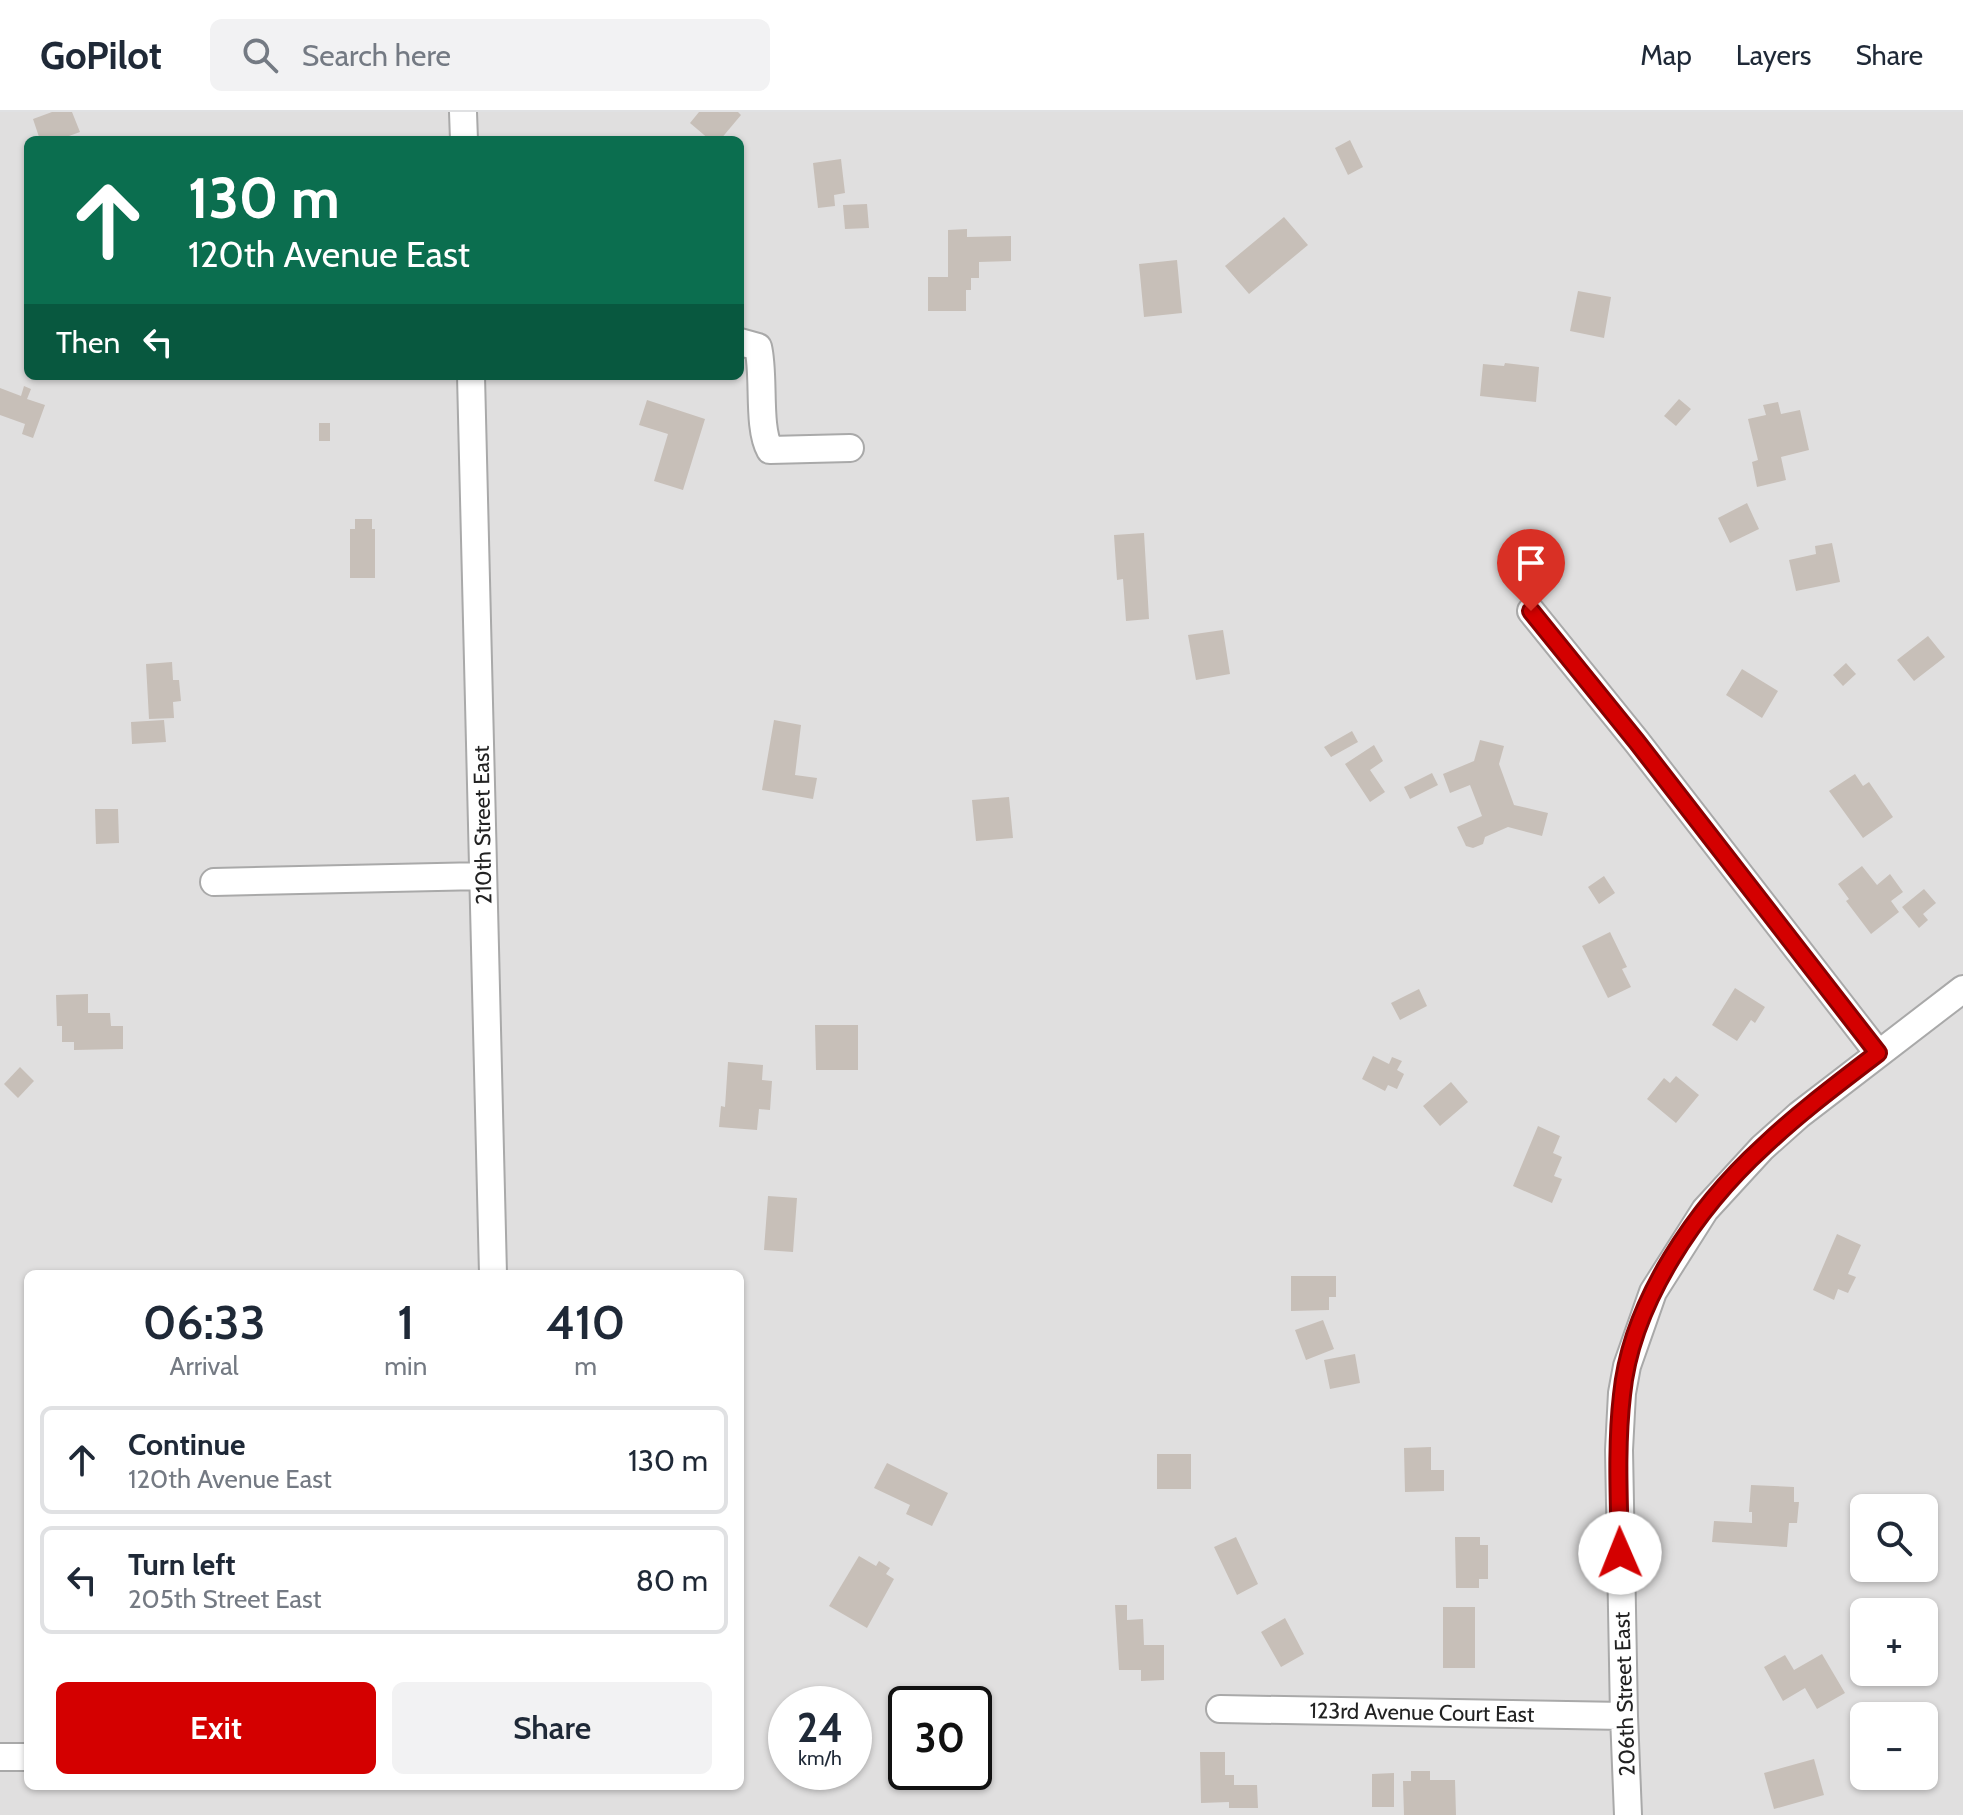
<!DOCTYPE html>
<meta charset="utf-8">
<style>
:root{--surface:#fff;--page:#f2f2f3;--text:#1f2937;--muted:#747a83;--line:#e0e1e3;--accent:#d40000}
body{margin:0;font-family:Cabin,sans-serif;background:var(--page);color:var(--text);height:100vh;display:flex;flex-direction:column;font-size:30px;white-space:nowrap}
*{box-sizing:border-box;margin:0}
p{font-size:26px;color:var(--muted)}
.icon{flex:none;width:44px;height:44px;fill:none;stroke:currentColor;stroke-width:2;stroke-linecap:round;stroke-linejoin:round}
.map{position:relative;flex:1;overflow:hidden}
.drawer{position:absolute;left:24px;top:1158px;width:720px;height:520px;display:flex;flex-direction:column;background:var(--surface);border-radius:12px;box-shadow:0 2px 6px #0004}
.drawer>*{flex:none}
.banner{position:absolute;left:24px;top:24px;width:720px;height:244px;border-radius:12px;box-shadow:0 2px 6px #0004;background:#0b6e4f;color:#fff;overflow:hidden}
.tools{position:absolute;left:1850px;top:1382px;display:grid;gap:16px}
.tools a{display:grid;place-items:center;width:88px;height:88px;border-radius:12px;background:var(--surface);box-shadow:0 2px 6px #0004;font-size:40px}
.speed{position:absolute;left:768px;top:1574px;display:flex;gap:16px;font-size:40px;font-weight:700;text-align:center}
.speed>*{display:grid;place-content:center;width:104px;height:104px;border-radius:50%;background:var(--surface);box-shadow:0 2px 6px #0004;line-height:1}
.speed small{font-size:20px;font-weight:400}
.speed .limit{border:4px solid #111;border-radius:12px;background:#fff;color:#111}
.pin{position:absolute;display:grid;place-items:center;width:68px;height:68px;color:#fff;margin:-82px -34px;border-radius:50% 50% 50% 0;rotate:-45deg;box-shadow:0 0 8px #0007}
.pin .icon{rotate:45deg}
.me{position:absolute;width:88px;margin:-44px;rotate:359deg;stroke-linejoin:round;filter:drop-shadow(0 0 6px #0008)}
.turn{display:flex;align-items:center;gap:28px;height:168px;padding:0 32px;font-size:36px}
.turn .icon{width:104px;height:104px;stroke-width:2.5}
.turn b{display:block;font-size:56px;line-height:68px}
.then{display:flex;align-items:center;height:76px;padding:0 32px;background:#0003;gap:16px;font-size:30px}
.eta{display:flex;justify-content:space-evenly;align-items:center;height:136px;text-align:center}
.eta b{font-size:48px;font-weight:600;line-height:56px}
.action{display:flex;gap:16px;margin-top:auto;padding:16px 32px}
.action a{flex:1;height:92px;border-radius:12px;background:var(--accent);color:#fff;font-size:32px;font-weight:600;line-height:92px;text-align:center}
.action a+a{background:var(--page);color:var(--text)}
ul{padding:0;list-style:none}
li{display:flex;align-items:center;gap:24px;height:108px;margin:0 16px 12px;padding:0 16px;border:4px solid var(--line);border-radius:12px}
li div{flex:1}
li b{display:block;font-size:30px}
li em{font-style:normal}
header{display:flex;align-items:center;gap:48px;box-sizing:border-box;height:112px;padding:0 40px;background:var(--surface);border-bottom:2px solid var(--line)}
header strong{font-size:38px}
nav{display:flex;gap:44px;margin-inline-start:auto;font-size:28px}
.search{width:560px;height:72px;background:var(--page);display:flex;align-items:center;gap:20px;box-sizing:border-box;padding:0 28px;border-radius:12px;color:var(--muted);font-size:30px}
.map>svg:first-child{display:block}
</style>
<header>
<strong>GoPilot</strong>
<div class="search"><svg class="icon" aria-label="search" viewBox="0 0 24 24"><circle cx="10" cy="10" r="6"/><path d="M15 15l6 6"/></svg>Search here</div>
<nav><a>Map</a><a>Layers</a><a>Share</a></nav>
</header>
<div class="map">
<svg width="1963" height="1703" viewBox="0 0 1963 1703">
<rect width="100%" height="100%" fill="#f2efe9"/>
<path fill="#e0dfdf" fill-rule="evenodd" d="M0 0H1963V1703H0ZM28 28H740V264H28ZM28 1162H740V1674H28ZM1864 1396H1924V1456H1864ZM1864 1500H1924V1560H1864ZM786 1592H854V1660H786ZM906 1592H974V1660H906ZM1864 1604H1924V1664H1864Z"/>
<path fill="#c7bfb8" d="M52 0H72L80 20 58 28H40L33 7Z
M699 0H738L741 3 720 28H710L690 11Z
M1350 28 1363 55 1348 63 1335 36Z
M841 47 845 81 834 83 835 94 818 96 813 51Z
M867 92 869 116 845 117 843 93Z
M1284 105 1308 133 1249 182 1225 154Z
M967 117V125L1011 124V149L979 150V166H971V178H966V199H928V165H948V118Z
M1177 148 1182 201 1144 205 1139 152Z
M1578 179 1611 185 1604 226 1570 219Z
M1505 251 1539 255 1536 290 1480 284 1483 252 1504 254Z
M24 274 31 277 27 287 45 293 33 326 22 322 25 312 0 303V276L21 284Z
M1679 287 1691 297 1676 314 1664 304Z
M647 288 705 307 683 378 654 369 668 322 639 313Z
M1778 290 1781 302 1800 298 1809 338 1781 345 1786 368 1757 375 1752 350 1758 348 1748 307 1766 303 1763 293Z
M319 311H330V329H319Z
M1747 391 1759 417 1730 431 1718 406Z
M355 407H372V417H375V466H350V417H355Z
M1144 421 1149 507 1126 509 1123 467 1117 468 1114 423Z
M1832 431 1840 470 1796 479 1789 448 1816 442 1815 434Z
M1223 518 1230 562 1196 568 1188 523Z
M1928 524 1945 545 1914 569 1897 548Z
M172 550 173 568H179L181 589 173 590 174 606 149 607 146 552Z
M1846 551 1856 562 1843 574 1833 563Z
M1742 557 1778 579 1762 606 1726 583Z
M164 608 166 630 132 632 131 610Z
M774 608 801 613 795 663 817 666 813 687 762 678Z
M1352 619 1358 630 1331 645 1324 635Z
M1480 628 1504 634 1499 652 1514 693 1548 701 1542 724 1508 715 1485 725 1483 732 1473 736 1466 734 1457 715 1482 704 1470 673 1450 681 1443 662 1474 649Z
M1374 633 1383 649 1370 658 1385 680 1370 690 1345 652Z
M1432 661 1438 673 1410 687 1404 675Z
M1855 662 1863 674 1869 670 1893 705 1863 726 1829 679Z
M1009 685 1013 726 976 729 972 688Z
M95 697H118L119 731 96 732Z
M1862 754 1877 773 1890 762 1903 780 1891 789 1899 800 1871 822 1846 789 1849 787 1838 772Z
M1604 764 1615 781 1599 792 1588 775Z
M1924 777 1936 791 1923 802 1928 808 1919 816 1902 795Z
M1610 820 1627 855 1622 857 1631 875 1608 886 1582 834Z
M1735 876 1765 895 1755 911 1751 908 1737 929 1712 913Z
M1419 877 1427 894 1400 908 1391 891Z
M88 882V901H110L111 914H123V937L74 938V930H62V914H57L56 883Z
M815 913H858V958H816Z
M1373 944 1389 952 1392 945 1402 949 1397 958 1404 962 1397 977 1388 973 1385 979 1362 967Z
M728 950 763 953 762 968 772 969 770 998 759 997 757 1018 719 1015 721 994 725 995Z
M20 955 34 969 18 986 4 972Z
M1676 964 1699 983 1676 1011 1647 987 1664 966 1670 971Z
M1451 970 1468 990 1440 1014 1423 994Z
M1538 1014 1560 1024 1553 1041 1562 1045 1554 1064 1562 1067 1552 1091 1513 1074Z
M768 1084 797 1086 793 1140 764 1138Z
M1837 1122 1861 1133 1848 1162 1856 1165 1848 1181 1838 1177 1834 1188 1813 1178Z
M1291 1164H1336V1185H1329V1198L1291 1199Z
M1323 1208 1334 1237 1306 1248 1295 1218Z
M1355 1242 1360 1271 1330 1277 1324 1248Z
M1431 1335V1358H1444V1379L1405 1380 1404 1336Z
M1157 1342H1191V1377H1157Z
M887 1351 948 1381 932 1414 906 1402 910 1393 874 1376Z
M1751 1373 1794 1375V1390H1799L1797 1411H1789L1787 1435 1712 1430 1714 1409 1752 1411V1400H1749Z
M1236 1425 1258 1472 1237 1483 1214 1435Z
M1455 1425H1480V1433H1488V1467H1479V1476H1456Z
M859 1444 876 1454 879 1449 890 1456 886 1462 894 1467 867 1516 829 1494Z
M1115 1493H1127V1508L1143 1507 1144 1533H1164V1568L1141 1569V1558H1119Z
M1443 1495H1475V1556H1443Z
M1285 1506 1304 1542 1281 1555 1261 1520Z
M1822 1542 1845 1581 1817 1597 1805 1576 1783 1589 1764 1555 1785 1543 1794 1558Z
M1200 1640H1225V1663H1234V1673H1257L1258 1696H1229V1690L1201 1691Z
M1814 1647 1824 1683 1774 1697 1764 1661Z
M1411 1659H1430V1668H1455L1456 1703H1404L1403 1669H1411Z
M1394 1661V1695H1372V1662Z"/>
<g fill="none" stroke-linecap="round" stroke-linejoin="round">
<defs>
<path id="minor" d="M463 0 464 28
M740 230 758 235C765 263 757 315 770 338L850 336
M471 264 493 1162
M1531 499 1637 630 1878 941
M214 770 483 764
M1220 1597 1624 1604
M0 1645H28
M1628 1703 1624 1604 1619 1338 1622 1281 1627 1254 1653 1180 1705 1098 1762 1036 1799 1003 1963 877"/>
</defs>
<use href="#minor" stroke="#a9a9a9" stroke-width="30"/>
<use href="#minor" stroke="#fff" stroke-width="26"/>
</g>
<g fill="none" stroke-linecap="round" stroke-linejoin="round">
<defs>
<path id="route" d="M1531 499 1637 630 1878 941C1839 971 1800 1000 1764 1034 1697 1095 1631 1190 1622 1283 1616 1335 1619 1388 1620 1441"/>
</defs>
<use href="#route" stroke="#8a0000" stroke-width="20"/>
<use href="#route" stroke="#d40000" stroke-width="14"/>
</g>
<g text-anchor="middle" stroke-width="6" stroke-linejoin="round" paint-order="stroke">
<g font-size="22" fill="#222" stroke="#fff">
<text transform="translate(482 713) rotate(-91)" y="8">210th Street East</text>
<text transform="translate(1624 1582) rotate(-92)" y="8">206th Street East</text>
<text transform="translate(1422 1600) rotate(1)" y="8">123rd Avenue Court East</text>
</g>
</g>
</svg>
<div class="tools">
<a><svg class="icon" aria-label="search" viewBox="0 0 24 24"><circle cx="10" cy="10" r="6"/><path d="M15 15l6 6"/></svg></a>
<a>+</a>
<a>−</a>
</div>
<div class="speed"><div>24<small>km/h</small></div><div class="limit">30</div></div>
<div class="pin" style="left:1531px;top:499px;background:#d93025"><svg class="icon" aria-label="arrive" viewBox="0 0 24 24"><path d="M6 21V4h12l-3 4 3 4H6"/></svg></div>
<svg class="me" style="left:1620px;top:1441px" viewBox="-20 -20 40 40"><circle r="19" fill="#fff"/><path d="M0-13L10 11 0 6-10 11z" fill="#d40000"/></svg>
<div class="banner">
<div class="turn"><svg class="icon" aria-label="ahead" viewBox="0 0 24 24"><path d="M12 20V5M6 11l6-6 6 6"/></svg><div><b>130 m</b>120th Avenue East</div></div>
<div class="then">Then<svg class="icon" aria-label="left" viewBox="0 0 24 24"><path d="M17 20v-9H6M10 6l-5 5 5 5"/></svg></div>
</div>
<section class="drawer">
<div class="eta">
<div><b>06:33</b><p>Arrival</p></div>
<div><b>1</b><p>min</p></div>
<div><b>410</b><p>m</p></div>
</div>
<ul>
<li><svg class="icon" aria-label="ahead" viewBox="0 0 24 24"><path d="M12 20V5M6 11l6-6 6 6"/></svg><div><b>Continue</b><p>120th Avenue East</p></div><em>130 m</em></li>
<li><svg class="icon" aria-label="left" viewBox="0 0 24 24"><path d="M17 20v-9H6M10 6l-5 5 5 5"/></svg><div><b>Turn left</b><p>205th Street East</p></div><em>80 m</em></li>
</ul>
<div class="action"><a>Exit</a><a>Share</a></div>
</section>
</div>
